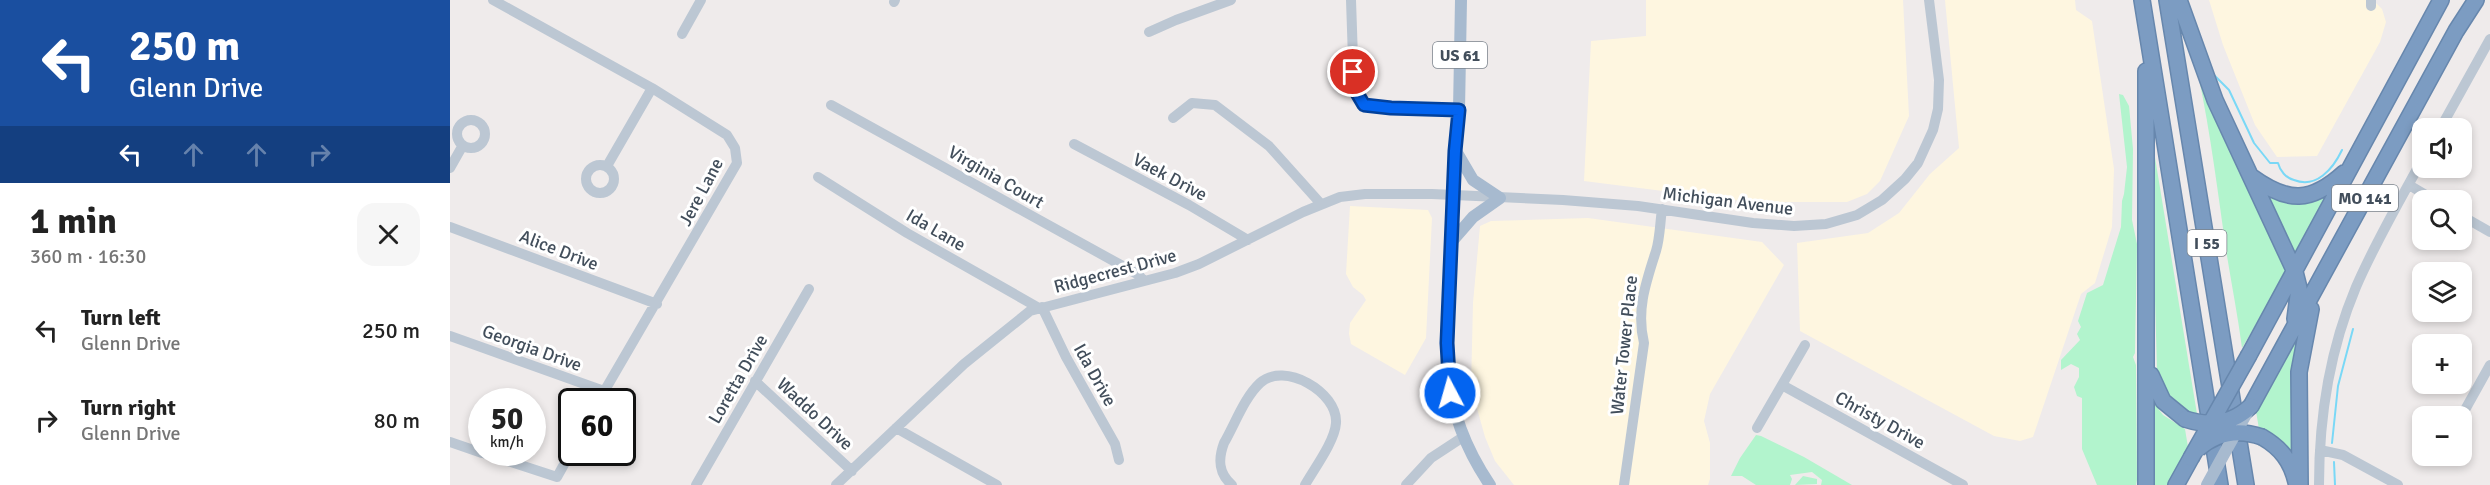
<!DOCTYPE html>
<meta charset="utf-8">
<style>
:root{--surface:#fff;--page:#f6f6f6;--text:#222;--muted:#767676}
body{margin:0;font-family:Signika,sans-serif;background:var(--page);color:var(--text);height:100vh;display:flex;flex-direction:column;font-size:22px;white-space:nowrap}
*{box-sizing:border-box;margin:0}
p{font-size:20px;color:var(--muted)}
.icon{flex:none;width:33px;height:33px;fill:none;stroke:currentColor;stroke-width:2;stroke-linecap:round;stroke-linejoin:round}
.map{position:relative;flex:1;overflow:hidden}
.side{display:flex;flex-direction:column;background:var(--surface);width:450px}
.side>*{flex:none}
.hud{background:#1a4fa0;color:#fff;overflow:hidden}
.buttons{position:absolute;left:1962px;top:118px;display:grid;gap:12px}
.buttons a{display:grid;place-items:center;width:60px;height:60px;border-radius:12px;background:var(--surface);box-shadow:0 3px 9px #0003;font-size:30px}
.speed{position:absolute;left:18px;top:388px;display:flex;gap:12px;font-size:30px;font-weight:700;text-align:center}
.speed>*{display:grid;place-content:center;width:78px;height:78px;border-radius:50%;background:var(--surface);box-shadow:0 3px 9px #0003;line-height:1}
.speed small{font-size:15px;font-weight:400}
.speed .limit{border:3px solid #111;border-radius:9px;background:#fff;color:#111}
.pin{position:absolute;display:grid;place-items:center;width:51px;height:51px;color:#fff;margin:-26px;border:3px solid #fff;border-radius:50%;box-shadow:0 2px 6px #0007}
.me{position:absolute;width:66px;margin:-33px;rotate:354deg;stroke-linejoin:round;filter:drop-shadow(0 0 4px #0008)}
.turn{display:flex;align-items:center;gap:21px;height:126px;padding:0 30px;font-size:27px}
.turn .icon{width:78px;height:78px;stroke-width:2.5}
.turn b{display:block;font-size:42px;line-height:51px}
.lanes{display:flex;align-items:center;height:57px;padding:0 30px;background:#0003;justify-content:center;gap:30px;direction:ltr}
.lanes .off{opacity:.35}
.round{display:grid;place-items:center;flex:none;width:63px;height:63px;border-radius:18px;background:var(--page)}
.head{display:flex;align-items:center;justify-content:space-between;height:102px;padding:0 30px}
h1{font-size:36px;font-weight:800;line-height:45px}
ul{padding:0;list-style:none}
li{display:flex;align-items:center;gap:18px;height:90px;padding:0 30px}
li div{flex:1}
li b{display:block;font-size:22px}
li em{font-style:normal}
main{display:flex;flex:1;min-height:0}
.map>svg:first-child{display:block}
</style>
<main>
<section class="side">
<div class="hud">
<div class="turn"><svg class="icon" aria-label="left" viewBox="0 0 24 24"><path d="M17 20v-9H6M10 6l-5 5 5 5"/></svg><div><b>250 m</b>Glenn Drive</div></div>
<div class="lanes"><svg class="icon" aria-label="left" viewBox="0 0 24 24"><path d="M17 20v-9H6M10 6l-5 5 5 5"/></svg><svg class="icon off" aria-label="ahead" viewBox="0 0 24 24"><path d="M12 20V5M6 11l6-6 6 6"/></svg><svg class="icon off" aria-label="ahead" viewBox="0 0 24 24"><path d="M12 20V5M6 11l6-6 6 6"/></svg><svg class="icon off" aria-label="right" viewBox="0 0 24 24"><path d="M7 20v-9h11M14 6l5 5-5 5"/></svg></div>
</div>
<div class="head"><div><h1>1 min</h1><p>360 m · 16:30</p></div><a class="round"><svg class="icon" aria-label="close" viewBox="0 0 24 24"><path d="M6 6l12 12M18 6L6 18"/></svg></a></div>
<ul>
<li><svg class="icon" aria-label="left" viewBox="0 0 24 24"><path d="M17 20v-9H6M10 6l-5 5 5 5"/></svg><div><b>Turn left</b><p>Glenn Drive</p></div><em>250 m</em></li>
<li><svg class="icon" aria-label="right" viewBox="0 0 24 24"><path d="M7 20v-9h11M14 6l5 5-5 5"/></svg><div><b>Turn right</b><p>Glenn Drive</p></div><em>80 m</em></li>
</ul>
</section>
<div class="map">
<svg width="2040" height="485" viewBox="0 0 2040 485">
<rect width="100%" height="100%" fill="#efebeb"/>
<path fill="#fef6e0" d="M1196 0H1453L1459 116 1430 181 1417 194 1397 202H1300L1134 181 1141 41 1196 36Z
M1495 0H1625L1626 10 1642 21 1664 169 1662 227 1645 283 1631 294 1583 437 1570 441 1544 436 1350 331 1347 243 1418 233 1449 213 1480 174 1509 148Z
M1759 0H1923L1932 9 1936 22 1930 42 1867 156 1827 157 1805 125 1773 45Z
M900 206 978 210 982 218 976 338 955 375 901 344 899 334 900 323 916 300 913 295 903 287 896 274Z
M1138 218 1312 242 1334 265 1260 394 1254 421 1260 443V479L1258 485H1064L1045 461 1035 437 1021 387 1023 303 1030 226 1041 221Z"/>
<path fill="#b2f4cd" d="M1748 74 1838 270 1792 348C1788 317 1782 287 1777 256 1768 195 1761 135 1748 74Z
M1669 94 1673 95 1679 106 1683 149 1682 220 1687 244 1685 353 1683 357 1686 365 1687 480 1686 485H1647L1632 449V398L1627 396 1624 387 1629 377V368L1621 364 1611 370V360L1630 340 1627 334 1631 327 1628 321 1637 293 1653 285 1671 227 1672 201 1674 194 1677 167Z
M1702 139 1747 414C1724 410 1712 392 1707 370 1705 293 1702 216 1702 139Z
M1817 195H1877L1845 256Z
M1848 338 1842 456 1809 429 1806 411Z
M1700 398 1713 415 1735 429 1738 447 1717 485H1700Z
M1306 435 1311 436 1354 457 1402 485H1371L1372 480 1362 472 1340 475 1342 479 1340 485H1306L1292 476H1281L1290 458Z
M1353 476 1367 479V484L1345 485Z"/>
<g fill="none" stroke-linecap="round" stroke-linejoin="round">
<path stroke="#7ad8f6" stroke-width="2" d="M1763 74 1779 90 1804 143 1820 163H1828C1830 171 1836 178 1844 180 1866 189 1883 169 1892 150
M1882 443 1888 386 1903 329
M1884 462 1885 485"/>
<defs>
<path id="highway" d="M1692 0 1770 485
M1717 0 1796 485
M1729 0 1765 100 1845 272 1849 288 1845 319
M1802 177C1838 203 1861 203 1894 173
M1799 355 1991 0
M1701 375 1713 401 1735 419
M1801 406 2006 31 2026 0
M1812 437C1831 448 1841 461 1846 482
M1696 485V71
M1726 485 1741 458
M1850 485 1849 372 1861 309"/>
</defs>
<use href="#highway" stroke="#6787ad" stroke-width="18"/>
<path stroke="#bcc7d3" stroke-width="10" d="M43 0 202 88 277 135 285 148 287 163 148 402
M901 0 904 88 914 105 924 107 1009 110
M1921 0V6
M444 2 445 0
M699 32 726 20 781 0
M232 34 251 0
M381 105 689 275 693 280
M723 118 742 103 765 105 819 146 871 204
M7 134a14 14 0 1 1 28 0a14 14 0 1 1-28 0Z
M1990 129 2040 39
M624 144 739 205 798 240
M136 179a14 14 0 1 1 28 0a14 14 0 1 1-28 0Z
M157 166 202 88
M0 168 13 145
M368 177 457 233 589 308
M1959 185 1986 201
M2012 216 2040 232
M0 227 207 304
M592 307 616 357 665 444 669 460
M0 336 154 391
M305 381 402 471
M1332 385 1513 485
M2011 417 2040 365
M446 428 547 485
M1307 428 1355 345
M0 442 32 453
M1870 450 1893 455 1948 485
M33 453 107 477 122 450
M246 485 359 289
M386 485 514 364 580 311 725 273 749 264 853 212 890 197 915 194H982L1113 200 1188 206 1303 223 1344 226 1376 224 1407 215 1432 200 1455 179 1468 163 1483 130 1488 109 1489 80 1479 0
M782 485C768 473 768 459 774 443 785 424 794 398 810 383 834 361 888 392 886 423 885 441 864 469 855 485
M956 485 981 458 1013 437
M1174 485 1194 343C1186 310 1196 282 1206 251 1210 238 1210 223 1212 209
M1869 485C1869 418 1880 349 1906 287 1925 243 1949 202 1972 160"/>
<path stroke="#a7bacf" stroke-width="12" d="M1011 0 1009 110 1005 151 997 366C1001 411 1015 448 1040 485
M1003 240 1023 217 1050 198 1023 180 1006 151"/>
<use href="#highway" stroke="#7c9cc2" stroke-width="15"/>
<defs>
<path id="highway-bridge" d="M1735 419C1760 427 1782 424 1801 406
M1748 449C1767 432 1789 429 1812 437
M1741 458 1799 355"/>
</defs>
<use href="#highway-bridge" stroke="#6787ad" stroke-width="18" stroke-linecap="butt"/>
<path stroke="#a7bacf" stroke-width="12" d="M1757 485 1800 407"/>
<use href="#highway-bridge" stroke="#7c9cc2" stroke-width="15"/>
</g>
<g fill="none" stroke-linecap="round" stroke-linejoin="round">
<defs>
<path id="route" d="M903 72 904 88 914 105 941 108 1009 110 1005 151 997 343 1000 393"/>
</defs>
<use href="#route" stroke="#02419c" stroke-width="15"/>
<use href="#route" stroke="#0364f0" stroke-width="10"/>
</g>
<g text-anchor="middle" stroke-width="6" stroke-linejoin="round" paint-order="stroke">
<g fill="#fff" stroke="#7b838c" stroke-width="1.5">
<rect x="983" y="42" width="54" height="26" rx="4.5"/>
<rect x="1882" y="185" width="66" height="26" rx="4.5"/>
<rect x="1737.5" y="230" width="39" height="26" rx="4.5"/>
</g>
<g font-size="16" font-weight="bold" fill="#424e5b">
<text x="1010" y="61">US 61</text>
<text x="1915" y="204">MO 141</text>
<text x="1757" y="249">I 55</text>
</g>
<g font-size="18" fill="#424e5b" stroke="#fff">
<text transform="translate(546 177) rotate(30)" y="6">Virginia Court</text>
<text transform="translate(720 177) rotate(28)" y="6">Vaek Drive</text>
<text transform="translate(251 192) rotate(-62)" y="6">Jere Lane</text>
<text transform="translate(1278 201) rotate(7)" y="6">Michigan Avenue</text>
<text transform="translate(486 230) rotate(30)" y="6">Ida Lane</text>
<text transform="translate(109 250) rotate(21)" y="6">Alice Drive</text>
<text transform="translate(665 271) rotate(-15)" y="6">Ridgecrest Drive</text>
<text transform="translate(1174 345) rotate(-84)" y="6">Water Tower Place</text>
<text transform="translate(82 348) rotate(20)" y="6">Georgia Drive</text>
<text transform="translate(645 375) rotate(61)" y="6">Ida Drive</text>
<text transform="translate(288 379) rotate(-60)" y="6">Loretta Drive</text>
<text transform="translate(365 414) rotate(43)" y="6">Waddo Drive</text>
<text transform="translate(1430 420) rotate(29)" y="6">Christy Drive</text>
</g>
</g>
</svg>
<div class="buttons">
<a><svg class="icon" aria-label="sound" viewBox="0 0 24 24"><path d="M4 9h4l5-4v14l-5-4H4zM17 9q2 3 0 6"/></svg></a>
<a><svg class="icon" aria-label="search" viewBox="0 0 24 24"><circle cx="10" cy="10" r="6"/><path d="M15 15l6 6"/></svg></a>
<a><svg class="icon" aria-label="layers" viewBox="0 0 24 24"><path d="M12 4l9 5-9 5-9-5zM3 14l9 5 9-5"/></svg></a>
<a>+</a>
<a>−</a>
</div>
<div class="speed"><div>50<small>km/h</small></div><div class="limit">60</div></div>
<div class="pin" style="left:903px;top:72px;background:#d93025"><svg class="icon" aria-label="arrive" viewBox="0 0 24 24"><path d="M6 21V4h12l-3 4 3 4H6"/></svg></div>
<svg class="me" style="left:1000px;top:393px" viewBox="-20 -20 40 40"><circle r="17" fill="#0364f0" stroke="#fff" stroke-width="3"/><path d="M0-11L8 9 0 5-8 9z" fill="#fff"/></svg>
</div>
</main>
